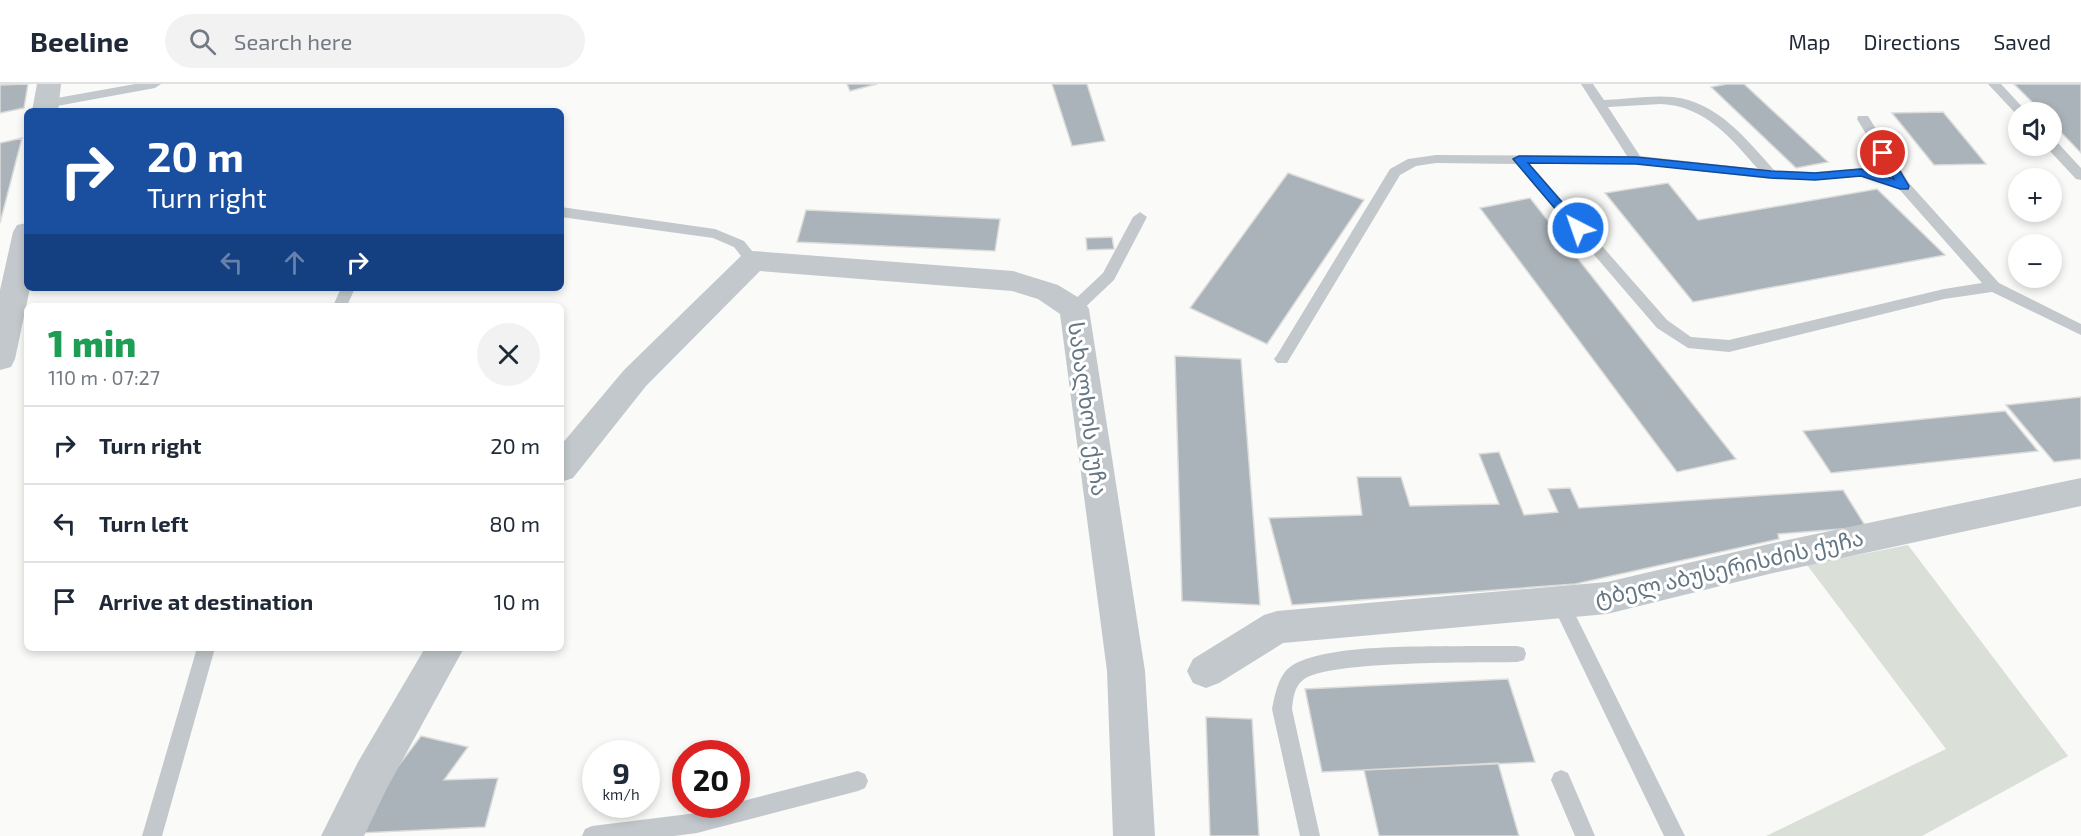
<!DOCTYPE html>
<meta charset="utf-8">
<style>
:root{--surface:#fff;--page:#f2f2f3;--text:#1f2937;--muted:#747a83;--line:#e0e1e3}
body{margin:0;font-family:"Exo 2","Noto Sans Georgian",sans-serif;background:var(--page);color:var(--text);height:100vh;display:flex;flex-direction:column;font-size:22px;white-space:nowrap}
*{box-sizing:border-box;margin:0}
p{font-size:20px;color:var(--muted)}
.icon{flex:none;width:33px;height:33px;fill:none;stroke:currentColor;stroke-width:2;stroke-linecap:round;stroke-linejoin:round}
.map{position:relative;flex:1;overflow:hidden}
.side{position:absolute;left:24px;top:219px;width:540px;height:348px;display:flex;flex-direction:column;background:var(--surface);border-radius:9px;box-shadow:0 3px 9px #0003}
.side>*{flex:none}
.guide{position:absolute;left:24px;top:24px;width:540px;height:183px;border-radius:9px;box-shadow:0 3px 9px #0003;background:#1a4fa0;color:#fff;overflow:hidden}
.tools{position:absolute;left:2008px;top:18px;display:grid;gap:12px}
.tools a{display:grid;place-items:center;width:54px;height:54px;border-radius:50%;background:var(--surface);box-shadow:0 3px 9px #0003;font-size:30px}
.speed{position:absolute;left:582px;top:656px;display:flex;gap:12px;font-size:30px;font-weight:700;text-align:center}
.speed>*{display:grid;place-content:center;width:78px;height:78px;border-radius:50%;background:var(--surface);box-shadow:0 3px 9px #0003;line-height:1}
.speed small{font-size:15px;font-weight:400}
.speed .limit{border:9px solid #d22;background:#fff;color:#111}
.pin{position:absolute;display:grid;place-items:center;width:51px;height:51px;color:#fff;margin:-26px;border:3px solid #fff;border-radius:50%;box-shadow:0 2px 6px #0007}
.me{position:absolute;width:66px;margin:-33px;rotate:319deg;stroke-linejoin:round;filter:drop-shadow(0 0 4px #0008)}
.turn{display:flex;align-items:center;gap:21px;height:126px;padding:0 24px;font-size:27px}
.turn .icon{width:78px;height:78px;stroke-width:2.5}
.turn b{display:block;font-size:42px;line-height:51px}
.lanes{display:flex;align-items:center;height:57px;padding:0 24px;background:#0003;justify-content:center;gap:30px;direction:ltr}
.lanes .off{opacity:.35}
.round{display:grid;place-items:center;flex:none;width:63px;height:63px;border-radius:32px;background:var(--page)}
.summary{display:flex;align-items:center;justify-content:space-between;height:102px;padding:0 24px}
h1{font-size:36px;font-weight:800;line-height:45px;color:#1e9e55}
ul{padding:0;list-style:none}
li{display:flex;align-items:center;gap:18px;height:78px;padding:0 24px;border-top:2px solid var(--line)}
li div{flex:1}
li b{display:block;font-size:22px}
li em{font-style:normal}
header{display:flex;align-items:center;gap:36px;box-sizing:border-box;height:84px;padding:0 30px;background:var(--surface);border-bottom:2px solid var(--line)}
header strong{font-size:28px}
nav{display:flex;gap:33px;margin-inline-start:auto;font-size:21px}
.search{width:420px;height:54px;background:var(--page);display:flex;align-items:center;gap:15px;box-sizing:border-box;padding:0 21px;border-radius:33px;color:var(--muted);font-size:22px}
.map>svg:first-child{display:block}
</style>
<header>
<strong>Beeline</strong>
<div class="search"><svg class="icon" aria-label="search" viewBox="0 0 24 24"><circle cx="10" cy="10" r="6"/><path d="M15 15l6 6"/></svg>Search here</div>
<nav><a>Map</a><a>Directions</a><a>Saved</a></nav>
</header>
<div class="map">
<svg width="2081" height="752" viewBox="0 0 2081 752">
<rect width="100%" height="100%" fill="#fafaf8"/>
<path fill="#dadfd7" d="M1908 461 2068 672 1922 752H1766L1946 665 1807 481Z"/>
<path fill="#aab3b9" stroke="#dcdcda" stroke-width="1.5" d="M28 0 24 24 0 29V1Z
M847 0H877L850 7Z
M1052 0H1087L1105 57 1072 62Z
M1727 0H1744L1828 78 1796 84 1711 3Z
M2014 0H2081V69L2052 39V28H2042Z
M1943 28 1986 80 1934 81 1892 29Z
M22 54 0 139V59Z
M1288 89 1364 116 1267 260 1190 224Z
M1668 99 1698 136 1877 105 1945 171 1693 218 1605 109Z
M1530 114 1736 375 1677 388 1480 124Z
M806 126 1000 135 995 167 797 158Z
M1112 153 1114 165 1087 166 1086 154Z
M1175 272 1241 275 1260 521 1182 517Z
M2081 313V375L2054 378 2006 321Z
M2005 327 2038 367 1831 389 1803 347Z
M1499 368 1524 431 1558 428 1548 405 1570 404 1579 424 1843 406 1866 443 1778 450 1779 455 1575 500 1292 521 1269 434 1362 431 1357 393H1401L1410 422 1499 420 1479 370Z
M1508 595 1535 678 1322 688 1305 605Z
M1206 633 1252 635 1259 752H1210Z
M421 652 468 663 444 696 498 694 485 743 360 749 384 701Z
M1498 679 1519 752H1379L1364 686Z"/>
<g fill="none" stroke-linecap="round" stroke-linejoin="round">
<path fill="#c3c8cc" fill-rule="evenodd" d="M135 0H161L155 4 46 24 40 20 46 16Z
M1581 0H1593L1604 16C1626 15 1650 11 1673 13 1718 18 1746 55 1775 87L1815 88 1861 84 1892 93 1857 35 1858 32H1868L1909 99 1999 199 2081 240V251L1992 208 1944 215 1729 268 1688 264 1657 244 1516 80 1436 79 1416 82 1400 91 1287 279H1277L1274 275 1277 271 1390 85 1408 75 1436 71 1627 72ZM1661 20C1705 22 1731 54 1758 85L1640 72 1608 23ZM1530 80H1636L1771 95 1815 96 1861 92 1899 105 1982 199 1944 205 1729 256 1691 253 1667 236Z
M1988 0H2001L2027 28 2017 31Z
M2052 57 2057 58 2081 84V96L2076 95 2047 64 2046 62H2052Z
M561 123 715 145 744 157 760 177 758 181H748L734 163 713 154 561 133Z
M1140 128 1147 133 1114 196 1079 229H1069L1067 225 1069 221 1103 189 1133 133Z
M341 204H355L347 222H333Z
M1560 510 1566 512 1685 752H1664L1551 518 1554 512Z
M1470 562H1517L1524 564 1526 570 1524 576 1517 578C1480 579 1326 576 1303 596 1294 603 1293 615 1292 625L1320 752H1300L1272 625C1275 611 1278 592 1290 583 1323 559 1428 563 1470 562Z
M197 564H215L162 752H142Z
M1561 686 1568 689 1595 752H1575L1551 696 1554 689Z
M858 687 865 690 868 697 865 704 858 707 697 749 674 752H582L585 745 592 742 697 729Z"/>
<path fill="#c3c8cc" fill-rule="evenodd" d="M37 0H61L58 27H32Z
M27 139V204H30L15 275 11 283 0 286V206L13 148 17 141Z
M753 167 1013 187 1058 201 1084 217 1089 225 1145 587 1155 752H1113L1107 587 1060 230 1038 215 1012 207 760 187 646 302 573 394 561 398V361L624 286 743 170Z
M2081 394V422L1769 490 1607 530 1283 559 1219 599 1206 604 1193 599 1187 587 1193 575 1264 531 1277 527 1607 498 1769 460Z
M425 564H464L386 706 364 752H321L358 678Z"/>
</g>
<path fill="#1a73e8" stroke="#114b97" stroke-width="1.5" d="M1883 65 1889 69 1909 102 1908 105H1900L1861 92 1815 96 1771 94 1636 80 1528 79 1582 141V147H1574L1513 75 1519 72 1636 73 1771 87 1815 89 1861 85 1894 95 1878 69Z"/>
<g text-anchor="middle" stroke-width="6" stroke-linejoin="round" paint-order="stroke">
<g font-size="22" fill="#657683" stroke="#fff">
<text transform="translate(1088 325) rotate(82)" y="8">სახალხოს ქუჩა</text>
<text transform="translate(1729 484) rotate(-13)" y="8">ტბელ აბუსერისძის ქუჩა</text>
</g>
</g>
</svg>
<div class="tools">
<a><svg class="icon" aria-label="sound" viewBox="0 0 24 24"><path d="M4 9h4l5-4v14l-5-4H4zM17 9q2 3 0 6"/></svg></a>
<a>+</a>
<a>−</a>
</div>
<div class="speed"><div>9<small>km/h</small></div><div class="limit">20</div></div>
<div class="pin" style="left:1883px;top:69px;background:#d93025"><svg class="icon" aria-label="arrive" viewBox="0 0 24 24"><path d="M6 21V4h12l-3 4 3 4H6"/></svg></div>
<svg class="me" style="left:1578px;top:144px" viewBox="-20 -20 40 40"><circle r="17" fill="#1a73e8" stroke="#fff" stroke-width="3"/><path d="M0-11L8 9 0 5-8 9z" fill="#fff"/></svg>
<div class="guide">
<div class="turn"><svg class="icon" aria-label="right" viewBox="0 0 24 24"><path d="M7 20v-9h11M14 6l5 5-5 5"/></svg><div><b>20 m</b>Turn right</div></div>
<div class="lanes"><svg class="icon off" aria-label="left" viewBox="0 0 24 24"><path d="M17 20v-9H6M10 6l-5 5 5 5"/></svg><svg class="icon off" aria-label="ahead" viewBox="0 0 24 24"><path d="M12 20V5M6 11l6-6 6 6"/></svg><svg class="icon" aria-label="right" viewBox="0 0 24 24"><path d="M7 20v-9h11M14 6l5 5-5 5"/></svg></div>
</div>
<section class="side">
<div class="summary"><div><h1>1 min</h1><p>110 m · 07:27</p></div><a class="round"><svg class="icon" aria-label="close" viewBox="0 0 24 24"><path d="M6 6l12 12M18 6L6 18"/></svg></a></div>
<ul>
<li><svg class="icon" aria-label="right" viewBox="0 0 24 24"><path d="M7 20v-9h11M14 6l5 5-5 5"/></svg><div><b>Turn right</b></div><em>20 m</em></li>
<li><svg class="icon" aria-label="left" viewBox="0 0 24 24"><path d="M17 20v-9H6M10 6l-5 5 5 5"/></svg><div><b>Turn left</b></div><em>80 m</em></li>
<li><svg class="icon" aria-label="arrive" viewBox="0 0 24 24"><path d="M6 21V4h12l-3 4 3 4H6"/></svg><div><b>Arrive at destination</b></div><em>10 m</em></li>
</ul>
</section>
</div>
